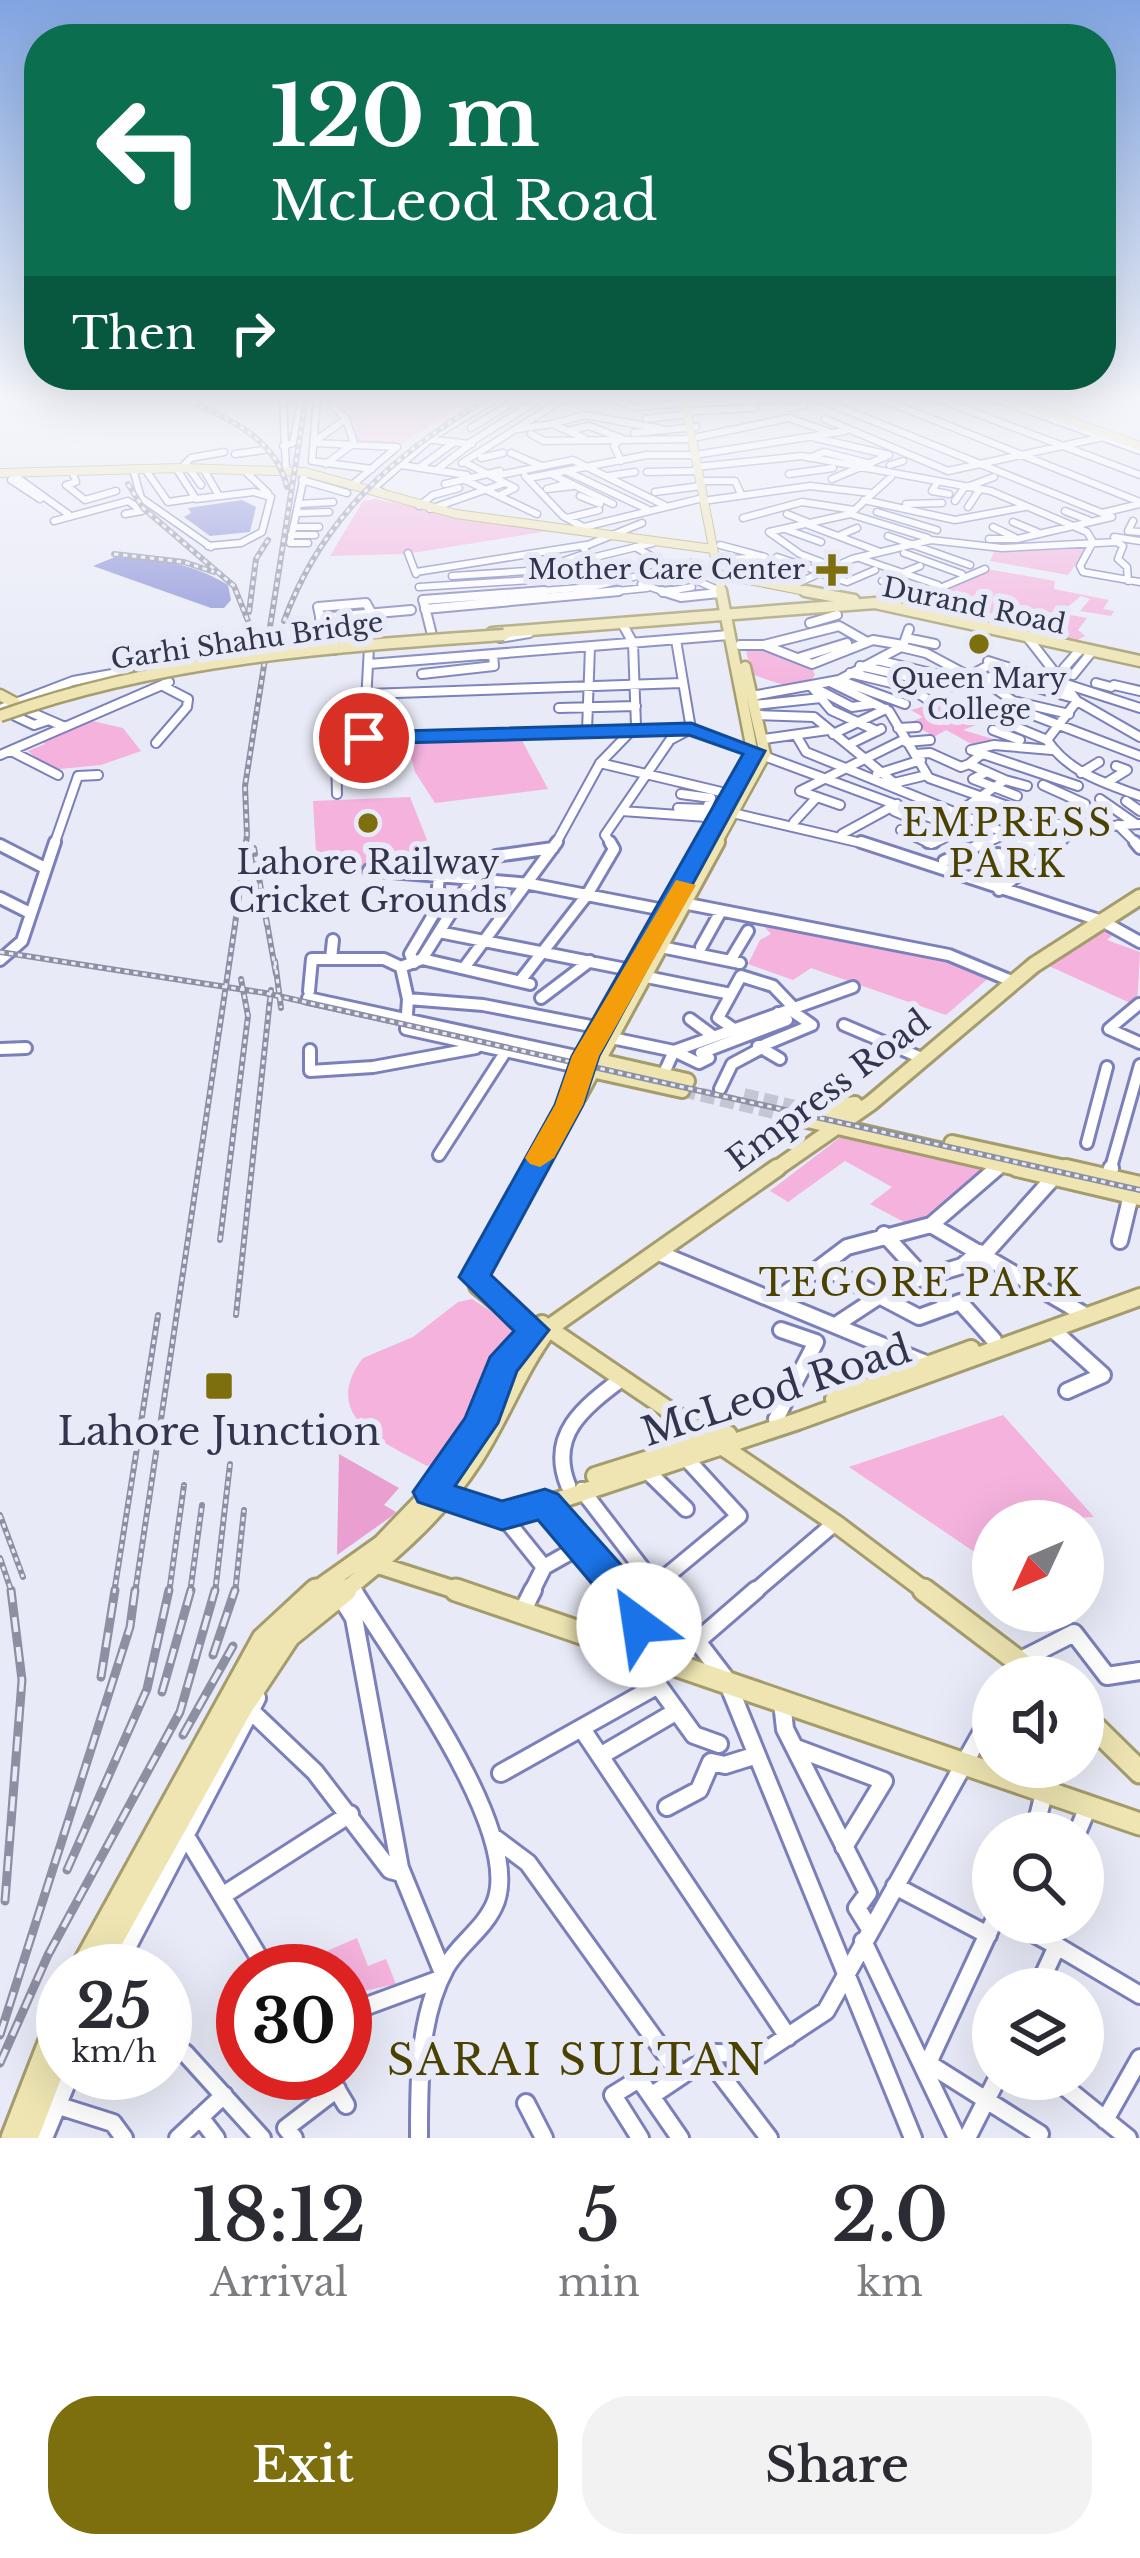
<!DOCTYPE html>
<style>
:root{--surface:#fff;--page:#f2f2f3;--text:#2b2b33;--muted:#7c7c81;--accent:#7d6f0d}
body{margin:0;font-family:"Libre Baskerville",serif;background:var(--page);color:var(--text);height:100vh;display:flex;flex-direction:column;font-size:45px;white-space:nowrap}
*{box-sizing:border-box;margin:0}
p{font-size:39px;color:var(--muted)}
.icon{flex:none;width:66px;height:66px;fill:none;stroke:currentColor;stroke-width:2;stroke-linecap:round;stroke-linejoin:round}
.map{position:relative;height:2138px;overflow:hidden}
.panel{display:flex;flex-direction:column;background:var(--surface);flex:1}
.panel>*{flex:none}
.guide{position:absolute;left:24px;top:24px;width:1092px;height:366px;border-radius:48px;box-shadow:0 12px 48px #0002;background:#0b6e4f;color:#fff;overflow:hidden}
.needle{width:78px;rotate:226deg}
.tools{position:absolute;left:972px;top:1500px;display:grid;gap:24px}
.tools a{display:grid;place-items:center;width:132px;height:132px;border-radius:50%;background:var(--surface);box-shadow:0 12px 48px #0002;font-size:60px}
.speed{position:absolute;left:36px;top:1944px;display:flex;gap:24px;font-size:60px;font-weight:700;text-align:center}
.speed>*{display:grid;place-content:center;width:156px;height:156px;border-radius:50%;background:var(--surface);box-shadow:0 12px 48px #0002;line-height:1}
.speed small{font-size:30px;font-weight:400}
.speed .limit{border:18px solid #d22;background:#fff;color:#111}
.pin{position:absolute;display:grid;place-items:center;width:102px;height:102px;color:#fff;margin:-51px;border:6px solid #fff;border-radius:50%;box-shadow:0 3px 12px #0007}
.me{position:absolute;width:132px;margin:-66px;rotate:329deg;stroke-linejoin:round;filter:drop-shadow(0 0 9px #0008)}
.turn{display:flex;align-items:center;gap:42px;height:252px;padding:0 48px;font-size:54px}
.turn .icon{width:156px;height:156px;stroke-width:2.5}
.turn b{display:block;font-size:84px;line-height:102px}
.then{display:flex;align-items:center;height:114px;padding:0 48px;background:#0003;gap:24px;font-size:45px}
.eta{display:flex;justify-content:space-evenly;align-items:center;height:204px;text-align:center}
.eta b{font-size:72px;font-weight:600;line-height:84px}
.primary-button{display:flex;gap:24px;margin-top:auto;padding:24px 48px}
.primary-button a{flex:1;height:138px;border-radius:48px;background:var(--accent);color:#fff;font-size:48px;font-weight:600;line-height:138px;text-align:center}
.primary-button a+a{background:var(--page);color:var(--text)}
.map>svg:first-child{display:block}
</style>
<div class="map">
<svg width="1140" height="2138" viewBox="0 0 1140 2138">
<rect width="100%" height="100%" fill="#e8eaf7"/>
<path fill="#f4b2dd" d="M339 398H476L397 446H358L350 419 334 406Z
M375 499 548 531 406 554 330 556 363 501Z
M1093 542 1068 575 990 561 996 547Z
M987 569 1055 581 1054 589 1109 600 1103 609 1114 611 1111 616 1080 611 1090 599 1081 596 1060 613 1087 618 1078 630 1085 636 1068 645 913 610Z
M745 645 810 664 815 675 807 685C783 688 770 680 751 674Z
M946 700 989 713 991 719 963 730 996 740 977 747 946 730 934 737 911 722 923 717 911 710Z
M88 720 123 728 141 751 101 765 50 770 28 751 45 744 39 740Z
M519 735 548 789 435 803 415 772 406 739Z
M410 797 431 850 376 869H344L335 852 316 853 313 801Z
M1098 914 1120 929 1107 940 1140 952 1137 1006 1040 962Z
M758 920 943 957 991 976 946 1015 811 968 793 980 748 964 760 940 771 934Z
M851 1129 1002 1164 915 1228 870 1204 892 1187 845 1161 788 1202 770 1191Z
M472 1299 520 1330 491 1356 469 1421 441 1463 427 1466C385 1443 318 1417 363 1358L413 1337 458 1302Z
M1003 1415 1094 1517 993 1521V1550L979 1555 849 1467Z
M357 1938 368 1966 386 1959 396 1984 345 1995V1971H314L308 1959Z"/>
<path fill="#e9a0d1" d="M339 1454 399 1488 384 1505 396 1512 392 1516 337 1555Z"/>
<path fill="#888ed6" d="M242 500 256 507 250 532 210 536 184 517 191 513 188 508Z
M115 557C156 558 192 563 228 585L231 600 224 608H211L93 566Z"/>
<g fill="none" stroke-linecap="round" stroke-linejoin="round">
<path stroke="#c4c6d5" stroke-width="14" stroke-dasharray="14 6" stroke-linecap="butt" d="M682 1090 803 1119
M744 1095 808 1110"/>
<defs>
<path id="minor-far4" d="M283 398 286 471
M317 398 312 461 372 469
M613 398 634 407 685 403
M816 398 1102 513 1140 504
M879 398 1140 502
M936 398 1140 475
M994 398 1140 451
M685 404 788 398
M790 408 804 405
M694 411 754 408 749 401
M646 419 687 414
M825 419 948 471 1103 437
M471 428 520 398
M518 429 552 424
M571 430 589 426 621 438 614 446 621 461
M634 433 696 427
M531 434 544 441 692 439
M698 437 789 418 832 433
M584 438 552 424 585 415 662 429
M816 438 889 455
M433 440 472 444
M315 441 346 419
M316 443 397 447
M468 444 541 398
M283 446 293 443 302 398
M511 453 541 466
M235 454 264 450
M701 454 845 431
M481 458 503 453
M809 458 824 452 871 464
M464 462 515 488 500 495
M462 463 565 398
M326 464 354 443 346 419 333 406 336 398
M401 465 467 475
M890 465 903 461
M420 467 453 443
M696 467 802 456 991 491 1087 532 1093 542 1080 566 1083 572 1140 582
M189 468 201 485
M203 468 219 496
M439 468 469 445
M133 469 141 498 211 547
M145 469 168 502 195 498
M72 471 76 482 66 485 85 500 116 491
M305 472 290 543H308
M568 472 647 509
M647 472 697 471
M11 473 68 514
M247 473 268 493
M551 474 613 504
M789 474 833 468
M495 476 573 460 664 505
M525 476 563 516 587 529
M608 476 635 472
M891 477 850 514 928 538
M529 478 647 455H695
M832 479 887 456
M11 480 40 499
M302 480 347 493
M465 480 537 514
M706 481H735L740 492
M570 483 547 489 573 486
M937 483 932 491 949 494
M445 484 500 471
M351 486 397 447
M655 492 701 486
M383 493 374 488 434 436 497 398
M580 496 600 504
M710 500 810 486 871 493
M864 500 955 520 1025 507
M955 501 964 488 994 477
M298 504 333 502
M906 504 942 503
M419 506 433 495 459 488
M968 507 980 489
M430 509 502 484
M1065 511 1088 520
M877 512 937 530
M297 513 329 512
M125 514 142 511 131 503
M787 514 807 522
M567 518 599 510
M743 518 802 502 854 510
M54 521 128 501
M1133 521 1128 531 1140 532
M1013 522 1037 532
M806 524 880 552
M293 527H319
M584 527 703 498
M993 527 1014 537
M785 529 821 542
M291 535H315
M838 536 857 528
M888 536 970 565
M1114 537 1140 541
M989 539H1017L1112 517
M720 545 765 557
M208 546 241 543 262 532 271 497 254 492 196 499 178 471 191 458 224 452
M635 547 651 556
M408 553 416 574
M904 553 962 574
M777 557 821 572
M591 558 653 543
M723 559 754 558
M862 559 938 585
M555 564 587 553
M920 566 882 581 920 594
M834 567 800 554 769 532 850 514
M416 572 586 545
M819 573 847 582 875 570
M624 575 593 562 583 547 642 523
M452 576 557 569
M691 578 718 590
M641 584 671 594
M791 586 852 559 931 540 1002 548 1117 542 1123 546 1118 559 1127 567 1128 581
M419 587 562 578
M663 592 692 587
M505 594 592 587 691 563
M587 594 647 588
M712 594 719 593
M926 594 985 569"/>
<path id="minor-far3" d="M662 591 681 597 719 593
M911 591 924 595
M663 592 671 591
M423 600 544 591
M424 603 432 635
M425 609 619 591
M902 609 931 591
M320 618 411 610
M810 623 837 615
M500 638 529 633
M906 638 935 644
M1028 638 1077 701 1140 737
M325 640 374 637 370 614
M740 645H764L812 664 873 640 903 645
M764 645 839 626 867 642
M901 647 926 653 969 676 993 663
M334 650 325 640 318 607 366 603 372 614
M798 658 847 643
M877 660 943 676
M988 661 1064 685
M369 664 729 635
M860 666 956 687 1014 670
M1064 668 1079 651
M850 673 908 687 927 699
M422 674 494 666 493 655
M1073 675 1090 654
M1002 678 1070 697
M839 680 905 704
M830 682 889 711 929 778 1075 830
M1063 683 1140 708
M1096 683 1111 687
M989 684 1013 701 1069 714
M1114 685 1140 691
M811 686 831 710 877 731
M819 690 852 707 872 704
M368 694 682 683
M752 696 839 680 903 646 909 629
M1077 701 1047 740C1069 773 1105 783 1140 796
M754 705 821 698
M1007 705 1140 756
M559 708 636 706
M0 709 73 681 129 671 132 679
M28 711 65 727
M757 715 814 717 898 786
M987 715 1047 740
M15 716 34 725 49 720
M898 728 917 727
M993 730 1020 740
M587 731 590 647
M833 734 886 709
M796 735 806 752 1035 845
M364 738 369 647
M378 738 382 759
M764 739 828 730
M906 742 930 740
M156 743 187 707 188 699 163 686
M848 745 881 729
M971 750 1078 786
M971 750 994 745 1052 750
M11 751 58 775
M916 754 930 753 961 767 969 764
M0 755 169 682
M600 763 734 795
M987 772 973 779 1017 796
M1081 773 1099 762
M877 774 921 760
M1005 780 1027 786
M894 783 927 775
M1106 783 1127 770 1116 766
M1043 785 1085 804 1078 828 1056 845
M800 791 905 739
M800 791 840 805
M337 794 336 754 352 739 691 729 956 827 971 819
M681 794 711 798 703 817
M1100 799 1136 824
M1126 801 1140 811
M678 808 707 809
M622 811 721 818
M894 811 917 821
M957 813 1005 780 969 764 982 754
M737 814 870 845
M794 822 817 797
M1022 822 1065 838
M1118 825 1138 845
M1078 828 1140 824
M901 830 931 844 962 830
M842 834 897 804
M54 845 78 776 98 775
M555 845 600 763 636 726 633 643 623 625
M612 845 605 835 670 740 691 729 676 640
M980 845 1006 834"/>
<path id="minor-far2" d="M861 842 1102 921 1140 942
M928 842H934
M1028 842 1046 850
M1135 842 1140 848
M0 845 45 868
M998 854 1028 865
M944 861 986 842
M990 861 1017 873
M369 870 530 884 669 911
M999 890 1060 842
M0 898 30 913
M678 902 949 955 1014 982
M439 932 636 971
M661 947 740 963
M701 947 721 911
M331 959 333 940
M422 959 481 865 496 856 553 848
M0 960 22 941 55 842
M730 961 748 931
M414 963 410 954 436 910 439 876
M464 968 557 842
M637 975 731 994
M520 981 587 895 614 849 610 842
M530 984 422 959 401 967 408 999 406 1029 582 1068
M309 991 312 959H384L401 967
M308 998 585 1058
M541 998 590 961
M408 999 483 1005 601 1028
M1139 1004 1109 1029 1140 1043
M690 1019 713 1036
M844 1025 917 1056
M734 1029 718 1018 741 976 773 986 793 1007
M607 1037 674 1051 699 1063 709 1058 701 1053 787 1020 778 1013
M758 1046 780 1059
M759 1047 812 1025 789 1009
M0 1049 26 1048
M310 1050V1071L373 1067 476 1048
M660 1082 674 1051 853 987
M720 1089 732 1064 762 1048
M1087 1143 1107 1067
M439 1155 506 1051
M993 1171 1002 1164
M1110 1171 1140 1065"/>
<path id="minor-far1" d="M1109 1178 1111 1168
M931 1225 1087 1316
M884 1234 950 1306
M1120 1241 1131 1195
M659 1253 928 1364
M984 1255 1054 1177
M822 1266 919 1317 960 1302 994 1340
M778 1299 847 1247 931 1225 997 1168
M837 1324 895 1286 962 1266 979 1252
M1052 1329 1103 1375 1067 1391
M776 1419 816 1342 781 1330
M645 1469 686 1509
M568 1485C548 1435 583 1408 620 1380
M582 1490 661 1593
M545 1504 622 1593
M502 1515 544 1567
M657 1584 739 1516 684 1456
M350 1586 354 1593
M531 1593 544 1567 583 1545
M753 1593 835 1523"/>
<path id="minor" d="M353 1590C392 1655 522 1827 496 1901 486 1928 460 1943 446 1967 418 2018 419 2081 419 2138
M620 1590 641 1615 626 1646
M658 1590 726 1679 913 2138
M339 1594 354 1618 400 1868 443 1973
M522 1612 533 1590
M696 1642 756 1590
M1011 1677 1019 1661 1074 1633 1107 1676 1140 1671
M782 1702 785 1729 868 1893 857 1908 870 1929
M252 1712 315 1772 390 1870 401 1873
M582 1729 788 2037
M796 1748 884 1781 844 1847
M600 1756 677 1711
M501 1773 658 1685 694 1735 719 1744
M667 1807 699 1790 711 1762 725 1765 757 1755
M1034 1833 1044 1793
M1077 1833 1088 1807
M186 1836 267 1971
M496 1839 528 1863 681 2076
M895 1886 988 1935
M222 1896 350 1814
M863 1941 957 2138
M1057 1946 1140 1995
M115 1971 257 1698
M1037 1989 1057 1946 1035 1934 1040 1923
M52 2012 63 1985
M345 2014 440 1979
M185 2053 262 2138
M708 2058 769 2138
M926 2062 1040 2134
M928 2063 993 1923
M327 2073 346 2105
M1055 2079 1128 2138
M651 2096 680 2138
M526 2103 544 2138
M56 2105 113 2123 124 2138
M200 2117 216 2138
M1105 2120 1140 2058
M44 2138 71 2073
M178 2138 224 2095
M294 2138 286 2128 337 2089
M640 2138 613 2095 639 2079 651 2096 715 2053 761 2054 826 2011 993 1712
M967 2138 997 2079"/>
<path id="major-far4" d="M684 398 722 594
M1006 398 1140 446
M0 473 181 468 305 472 456 514 713 549
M718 574 821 594"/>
<path id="major-far3" d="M805 591 854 600
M492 633 875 603 1140 661
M0 695 15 703
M705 845 754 760 721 591
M715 845 765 754 745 667"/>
<path id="major-far2" d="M590 1059 687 1081
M587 1069 682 1090
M578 1097 717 842
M821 1109 855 1104
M808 1110 848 1120
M803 1119 1030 1171
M952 1143 1079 1171
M532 1171 569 1105 586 1056 707 842
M773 1171 871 1103 1034 965 1140 897"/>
<path id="major-far1" d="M1017 1168 1140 1197
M1066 1168 1140 1185
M475 1275 534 1168
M542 1324 835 1523 928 1593
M834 1399 971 1349
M595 1476 728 1434
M436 1494 481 1512 517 1514 798 1421 1140 1297
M378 1565 465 1593
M312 1593 381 1544 431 1492 481 1423 502 1366 533 1331 478 1286 475 1275
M342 1593C390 1555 440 1512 474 1459 502 1416 518 1369 549 1328L777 1168"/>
<path id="major" d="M456 1590 1140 1824
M924 1590 1039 1677
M1083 1716 1140 1772
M80 1971 263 1639 316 1590
M95 1971 242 1707 289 1636 346 1590
M12 2138 63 2007
M27 2138 63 2044"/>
</defs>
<use href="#minor-far4" stroke="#7b80ba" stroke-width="9"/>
<use href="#minor-far3" stroke="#7b80ba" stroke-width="12"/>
<use href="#minor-far2" stroke="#7b80ba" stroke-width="16"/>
<use href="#minor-far1" stroke="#7b80ba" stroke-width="20"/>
<use href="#minor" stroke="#7b80ba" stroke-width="22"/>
<use href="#major-far4" stroke="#a59c6d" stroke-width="10"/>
<use href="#major-far3" stroke="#a59c6d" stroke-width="15"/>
<use href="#major-far2" stroke="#a59c6d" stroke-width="20"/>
<use href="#major-far1" stroke="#a59c6d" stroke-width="22"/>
<use href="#major" stroke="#a59c6d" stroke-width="27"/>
<use href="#minor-far4" stroke="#fff" stroke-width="6"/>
<use href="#minor-far3" stroke="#fff" stroke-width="8"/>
<use href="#minor-far2" stroke="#fff" stroke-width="10"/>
<use href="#minor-far1" stroke="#fff" stroke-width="14"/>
<use href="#minor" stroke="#fff" stroke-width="16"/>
<use href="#major-far4" stroke="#eee5b2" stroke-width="8"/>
<use href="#major-far3" stroke="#eee5b2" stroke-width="10"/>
<use href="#major-far2" stroke="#eee5b2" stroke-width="14"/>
<use href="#major-far1" stroke="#eee5b2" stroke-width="16"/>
<use href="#major" stroke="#eee5b2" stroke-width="21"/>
<defs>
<path id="rail-far1" d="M184 398C227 419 275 436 287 487
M128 484 143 508 234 586 262 656
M114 554 184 562 214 572
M249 612 256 559 268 540
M284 621C322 517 395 453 489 398
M254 848 267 925
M265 912 276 974
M0 952 265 993 1140 1190
M275 961 281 1008
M220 1240 248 1016 241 979
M236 1315 271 990
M0 1515 23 1577
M0 1558 12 1593
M114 1593 158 1315
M135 1593 235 925 247 835 245 786 306 398
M169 1593 184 1485
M190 1593 202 1505
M215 1593 230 1464
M235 1593 244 1510"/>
<path id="rail" d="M213 1655 235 1590
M101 1677 115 1590
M162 1692 191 1590
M183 1735 233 1646
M67 1870 147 1689 169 1590
M5 1901 22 1680 11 1590
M0 2035 130 1627 135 1590
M0 2063 48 1955 180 1712 215 1590"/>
</defs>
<use href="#rail-far1" stroke="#8d8fa2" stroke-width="6"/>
<use href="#rail" stroke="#8d8fa2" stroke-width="9"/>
<use href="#rail-far1" stroke="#e8eaf7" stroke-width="3" stroke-dasharray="4.5" stroke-linecap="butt"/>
<use href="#rail" stroke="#e8eaf7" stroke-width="4.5" stroke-dasharray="15" stroke-linecap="butt"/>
<defs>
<path id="major-bridge" d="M0 716C163 658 332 647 504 635"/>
</defs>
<use href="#major-bridge" stroke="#a59c6d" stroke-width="15" stroke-linecap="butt"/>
<use href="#major-bridge" stroke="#eee5b2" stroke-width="10"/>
</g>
<linearGradient id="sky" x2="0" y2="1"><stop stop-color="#81a5e1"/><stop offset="0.57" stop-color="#f5f6fb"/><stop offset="1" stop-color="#f5f6fb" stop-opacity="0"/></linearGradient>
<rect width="1140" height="697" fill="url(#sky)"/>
<path fill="#1a73e8" stroke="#114b97" stroke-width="3" d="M691 723 765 751 599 1056 583 1105 491 1275 549 1330 517 1371 498 1423 455 1486 502 1501 545 1489 558 1494 655 1603 660 1615 653 1636 639 1641 626 1636 621 1618 538 1520 502 1530 418 1502 413 1492 465 1418 490 1357 514 1331 459 1277 555 1105 572 1056 743 754 689 735 364 744 354 738 364 732Z"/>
<path fill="#f59e0b" d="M676 880 696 885 599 1056 583 1105 554 1158 540 1167 530 1164 525 1158 555 1105 572 1056Z"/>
<g fill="#7d6f0d" stroke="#e8eaf7" stroke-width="4.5">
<path d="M826 552h12v12h12v12h-12v12h-12v-12h-12v-12h12z"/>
<circle cx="979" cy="644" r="12"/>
<circle cx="368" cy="823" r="12"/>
<rect x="204" y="1371" width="30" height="30" rx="6"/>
</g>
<g text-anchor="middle" stroke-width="12" stroke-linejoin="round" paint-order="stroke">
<g font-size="27" fill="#33354e" stroke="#e8eaf7" text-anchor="end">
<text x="805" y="579">Mother Care Center</text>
<text x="979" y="688" text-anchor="middle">Queen Mary<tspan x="979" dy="31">College</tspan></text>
</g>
<g font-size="27" fill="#33354e" stroke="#e8eaf7">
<text transform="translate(974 606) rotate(12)" y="9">Durand Road</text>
<text transform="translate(247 641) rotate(-8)" y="9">Garhi Shahu Bridge</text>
</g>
<g font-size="33" fill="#33354e" stroke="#e8eaf7">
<text x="368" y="874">Lahore Railway<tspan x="368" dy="38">Cricket Grounds</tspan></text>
</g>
<g font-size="33" fill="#33354e" stroke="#e8eaf7">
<text transform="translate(828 1090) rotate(-37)" y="12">Empress Road</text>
</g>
<g font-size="36" letter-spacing="3" fill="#4c4200" stroke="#e8eaf7">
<text x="1008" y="836">EMPRESS<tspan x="1008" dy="41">PARK</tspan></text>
<text x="921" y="1296">TEGORE PARK</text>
</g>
<g font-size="39" fill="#33354e" stroke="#e8eaf7">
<text transform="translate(776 1390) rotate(-18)" y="14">McLeod Road</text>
</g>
<g font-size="39" fill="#33354e" stroke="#e8eaf7">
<text x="219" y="1445">Lahore Junction</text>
</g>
<g font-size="42" letter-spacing="3" fill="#4c4200" stroke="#e8eaf7">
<text x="577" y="2075">SARAI SULTAN</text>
</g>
</g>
</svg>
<div class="tools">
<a><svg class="needle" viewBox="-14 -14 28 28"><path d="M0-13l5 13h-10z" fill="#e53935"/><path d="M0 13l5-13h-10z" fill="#7c7c81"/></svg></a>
<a><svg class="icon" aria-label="sound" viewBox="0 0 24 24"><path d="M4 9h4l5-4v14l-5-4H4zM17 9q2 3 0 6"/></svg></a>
<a><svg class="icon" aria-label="search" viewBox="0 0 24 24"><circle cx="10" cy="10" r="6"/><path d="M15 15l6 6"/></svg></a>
<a><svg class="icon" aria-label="layers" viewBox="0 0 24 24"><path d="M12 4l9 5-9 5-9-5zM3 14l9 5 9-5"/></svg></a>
</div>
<div class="speed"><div>25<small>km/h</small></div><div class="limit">30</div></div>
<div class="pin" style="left:364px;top:738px;background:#d93025"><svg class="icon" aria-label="arrive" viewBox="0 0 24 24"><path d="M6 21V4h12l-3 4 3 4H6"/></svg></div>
<svg class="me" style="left:639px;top:1625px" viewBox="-20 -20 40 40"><circle r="19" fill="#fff"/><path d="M0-13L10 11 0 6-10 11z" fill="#1a73e8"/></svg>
<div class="guide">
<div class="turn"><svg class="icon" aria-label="left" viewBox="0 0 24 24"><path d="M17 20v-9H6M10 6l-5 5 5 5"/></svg><div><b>120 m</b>McLeod Road</div></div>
<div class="then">Then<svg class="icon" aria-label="right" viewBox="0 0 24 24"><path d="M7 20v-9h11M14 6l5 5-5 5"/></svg></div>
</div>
</div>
<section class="panel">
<div class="eta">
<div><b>18:12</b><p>Arrival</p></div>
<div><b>5</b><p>min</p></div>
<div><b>2.0</b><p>km</p></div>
</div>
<div class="primary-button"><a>Exit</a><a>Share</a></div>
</section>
